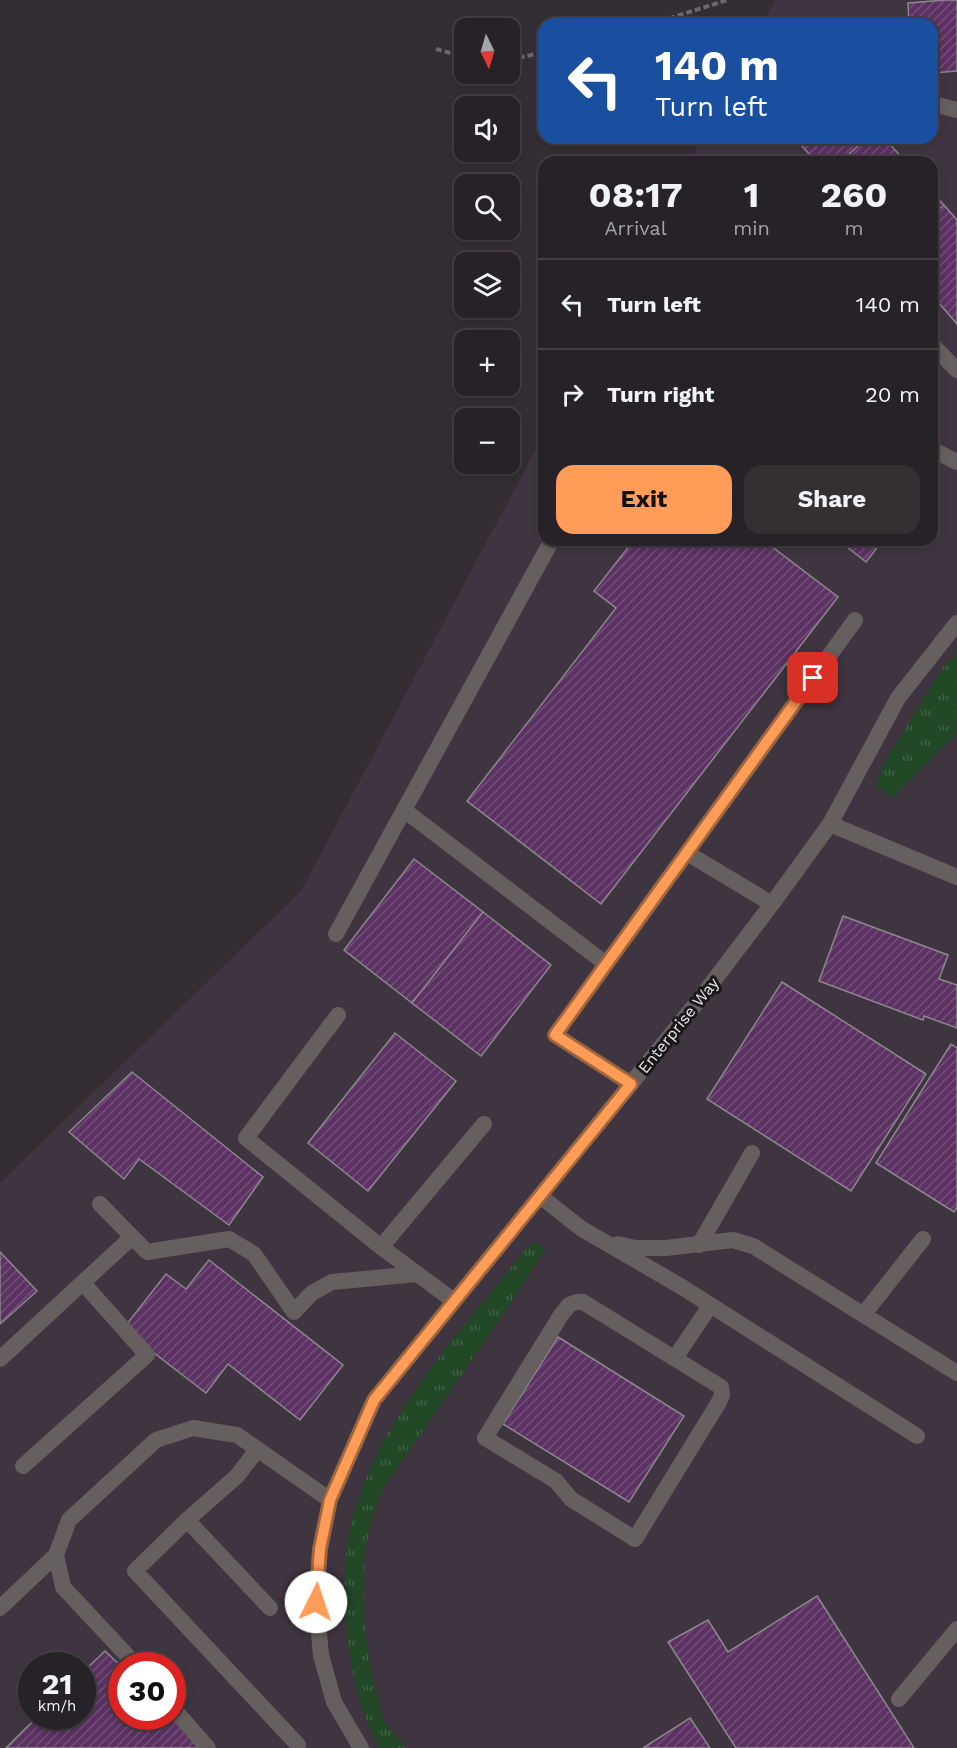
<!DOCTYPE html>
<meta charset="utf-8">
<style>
:root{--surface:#272227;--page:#332f33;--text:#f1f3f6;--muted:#a4a4a7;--line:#433f44;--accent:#fe9c58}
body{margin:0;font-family:"Work Sans",sans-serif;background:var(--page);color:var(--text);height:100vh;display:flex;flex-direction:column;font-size:22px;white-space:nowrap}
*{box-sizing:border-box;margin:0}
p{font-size:20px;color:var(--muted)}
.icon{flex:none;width:33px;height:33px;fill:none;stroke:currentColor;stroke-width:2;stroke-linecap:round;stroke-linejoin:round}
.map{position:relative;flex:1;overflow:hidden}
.drawer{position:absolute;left:538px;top:156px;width:400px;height:390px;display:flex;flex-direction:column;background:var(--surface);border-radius:18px;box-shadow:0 3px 9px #0003,0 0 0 2px var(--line)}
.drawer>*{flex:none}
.guide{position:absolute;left:538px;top:18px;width:400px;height:126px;border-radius:18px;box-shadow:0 3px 9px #0003,0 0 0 2px var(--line);background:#1a4fa0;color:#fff;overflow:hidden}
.needle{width:39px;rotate:175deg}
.fabs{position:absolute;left:454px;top:18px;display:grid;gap:12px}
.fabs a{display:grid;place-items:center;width:66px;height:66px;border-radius:12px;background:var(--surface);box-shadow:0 3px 9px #0003,0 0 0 2px var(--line);font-size:30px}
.speed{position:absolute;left:18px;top:1652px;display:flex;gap:12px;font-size:30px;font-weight:700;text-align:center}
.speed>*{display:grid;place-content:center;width:78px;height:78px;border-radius:50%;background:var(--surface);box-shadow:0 3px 9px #0003,0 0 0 2px var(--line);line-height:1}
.speed small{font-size:15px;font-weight:400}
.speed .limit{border:9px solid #d22;background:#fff;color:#111}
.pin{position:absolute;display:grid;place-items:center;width:51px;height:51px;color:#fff;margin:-26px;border-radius:12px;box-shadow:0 3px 9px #0006}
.me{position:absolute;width:66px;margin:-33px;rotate:4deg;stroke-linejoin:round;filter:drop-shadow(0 0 4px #0008)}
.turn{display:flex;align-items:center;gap:21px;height:126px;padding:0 18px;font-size:27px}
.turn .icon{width:78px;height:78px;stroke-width:2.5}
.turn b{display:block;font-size:42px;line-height:51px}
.eta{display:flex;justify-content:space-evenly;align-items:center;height:102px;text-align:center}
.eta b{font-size:36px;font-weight:700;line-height:42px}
.button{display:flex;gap:12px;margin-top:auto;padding:12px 18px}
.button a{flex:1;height:69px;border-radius:18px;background:var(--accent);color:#111;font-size:24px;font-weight:700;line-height:69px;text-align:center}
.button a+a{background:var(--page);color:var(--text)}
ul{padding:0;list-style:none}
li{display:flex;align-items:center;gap:18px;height:90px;padding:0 18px;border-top:2px solid var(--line)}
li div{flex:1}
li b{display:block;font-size:22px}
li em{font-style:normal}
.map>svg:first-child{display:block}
</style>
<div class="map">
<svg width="957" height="1748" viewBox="0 0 957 1748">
<defs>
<pattern id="grass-tufts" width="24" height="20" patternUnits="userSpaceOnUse" patternTransform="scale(1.5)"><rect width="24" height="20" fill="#224826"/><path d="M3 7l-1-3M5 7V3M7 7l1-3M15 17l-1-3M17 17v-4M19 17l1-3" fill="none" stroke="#426246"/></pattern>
<pattern id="building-hatch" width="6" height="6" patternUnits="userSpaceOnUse" patternTransform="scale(1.5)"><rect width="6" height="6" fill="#5b3262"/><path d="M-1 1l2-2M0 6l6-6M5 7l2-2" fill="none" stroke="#735079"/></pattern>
</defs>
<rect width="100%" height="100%" fill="#342e34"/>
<path fill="#3f3540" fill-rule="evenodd" d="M775 0H957V1748H0V1183L301 891 544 434V540H933V162H689L702 138H933V24H762ZM32 1665H82V1716H32ZM122 1665H172V1716H122Z"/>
<path fill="url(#grass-tufts)" d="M957 653V733L892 798 876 784 884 763 944 666Z
M537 1243 545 1249 510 1304 382 1490 370 1523 364 1562 363 1618 372 1676 384 1721 405 1748H379C360 1712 350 1670 347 1630 343 1593 343 1553 353 1517 381 1416 457 1336 521 1255L528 1246Z"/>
<path fill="url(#building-hatch)" stroke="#8e878f" stroke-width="1.5" d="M945 0H957V71L933 73V24H909L908 3Z
M795 138H867L840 162H816Z
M867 138H884L906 162H840Z
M933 193 944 205 933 214Z
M944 205 957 220V324L933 296V214Z
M634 540H763L838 597 601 904 467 801 616 608 594 591Z
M838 540H883L866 562Z
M414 859 483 912 412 1003 344 950Z
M483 912 551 965 481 1056 412 1003Z
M843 916 948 955 939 979 957 985V1028L924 1016 923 1020 819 981Z
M782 982 926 1074 851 1191 707 1099Z
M395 1033 456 1081 368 1191 308 1143Z
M951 1044 957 1048V1207L954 1212 876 1163Z
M132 1072 263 1177 229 1225 139 1159 124 1179 69 1132Z
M0 1252 37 1291 0 1324Z
M209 1260 343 1365 300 1420 228 1364 206 1393 123 1329 166 1274 186 1289Z
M558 1337 684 1416 629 1502 503 1424Z
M817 1596 914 1748H736L668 1642 708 1620 728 1652Z
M105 1651 122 1667V1716H170L201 1748H6L38 1716H82V1673Z
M690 1718 710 1748H643Z"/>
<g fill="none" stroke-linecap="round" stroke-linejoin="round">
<path stroke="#6c676c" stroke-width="4" stroke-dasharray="6 3" stroke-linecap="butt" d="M652 24 727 0
M436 49 465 57
M510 60 544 52"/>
<path stroke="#65605f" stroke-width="16" d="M933 104 957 110
M933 346 957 370
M933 450 957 462
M404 810 606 964
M830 824 957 877
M687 853 772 904
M336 934 552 540
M338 1015 246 1138 381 1247
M631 1084 555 1035 855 620
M540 1196 582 1229 682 1287 917 1436
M100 1204 147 1252 229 1239 254 1254 294 1312 312 1293 332 1282 417 1274
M618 1244 635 1248H666L733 1240 753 1246 957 1373
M699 1245 752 1153
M454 1301 381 1247 484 1124
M576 1302H583L721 1387 722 1395 719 1402 635 1539 571 1499 556 1481 485 1438 561 1315 569 1305Z
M863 1315 923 1239
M675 1358 710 1306
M0 1359 132 1237
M257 1450 237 1476 187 1520 270 1608
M23 1466 147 1355 83 1283
M187 1520 135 1571 298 1745
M0 1608 56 1555
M136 1665 63 1587 56 1555 69 1520 156 1440 193 1428 237 1435 330 1500
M899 1699 957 1629
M172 1707 208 1748"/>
<path stroke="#65605f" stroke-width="16" d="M361 1748 334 1702 321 1655 316 1602 320 1549 330 1500 374 1400 699 1000 772 904 830 824 898 698 957 623"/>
</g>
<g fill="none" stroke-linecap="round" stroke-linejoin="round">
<defs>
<path id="route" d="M316 1602 320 1549 330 1500 374 1400 631 1084 555 1035 813 678"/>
</defs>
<use href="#route" stroke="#a56539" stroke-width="15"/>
<use href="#route" stroke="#fe9c58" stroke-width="10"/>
</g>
<g text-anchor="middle" stroke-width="6" stroke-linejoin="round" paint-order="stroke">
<g font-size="16" fill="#ece8ec" stroke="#1a171a">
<text transform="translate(678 1025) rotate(-51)" y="6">Enterprise Way</text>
</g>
</g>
</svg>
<div class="fabs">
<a><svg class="needle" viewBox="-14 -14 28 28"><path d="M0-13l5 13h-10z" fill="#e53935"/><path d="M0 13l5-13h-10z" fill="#a4a4a7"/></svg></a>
<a><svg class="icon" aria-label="sound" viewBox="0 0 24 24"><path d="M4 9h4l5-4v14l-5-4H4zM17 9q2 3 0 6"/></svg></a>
<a><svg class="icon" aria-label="search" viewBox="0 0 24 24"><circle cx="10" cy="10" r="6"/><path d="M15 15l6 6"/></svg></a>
<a><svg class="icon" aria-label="layers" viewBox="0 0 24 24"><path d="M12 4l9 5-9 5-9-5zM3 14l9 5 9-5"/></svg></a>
<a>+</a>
<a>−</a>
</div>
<div class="speed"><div>21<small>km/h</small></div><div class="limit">30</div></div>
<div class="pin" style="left:813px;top:678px;background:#d93025"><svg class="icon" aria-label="arrive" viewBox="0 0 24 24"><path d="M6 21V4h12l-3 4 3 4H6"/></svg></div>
<svg class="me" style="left:316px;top:1602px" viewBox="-20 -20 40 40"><circle r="19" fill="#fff"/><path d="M0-13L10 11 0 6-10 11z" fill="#fe9c58"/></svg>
<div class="guide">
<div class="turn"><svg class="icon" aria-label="left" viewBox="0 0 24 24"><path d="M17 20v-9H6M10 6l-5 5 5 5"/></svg><div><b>140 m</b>Turn left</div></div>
</div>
<section class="drawer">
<div class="eta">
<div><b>08:17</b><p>Arrival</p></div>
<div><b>1</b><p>min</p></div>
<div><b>260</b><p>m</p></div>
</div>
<ul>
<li><svg class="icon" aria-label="left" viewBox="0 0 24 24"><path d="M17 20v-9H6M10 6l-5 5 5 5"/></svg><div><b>Turn left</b></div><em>140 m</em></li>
<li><svg class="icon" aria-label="right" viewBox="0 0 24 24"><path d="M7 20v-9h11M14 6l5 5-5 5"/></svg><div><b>Turn right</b></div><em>20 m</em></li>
</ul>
<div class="button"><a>Exit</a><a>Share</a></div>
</section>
</div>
